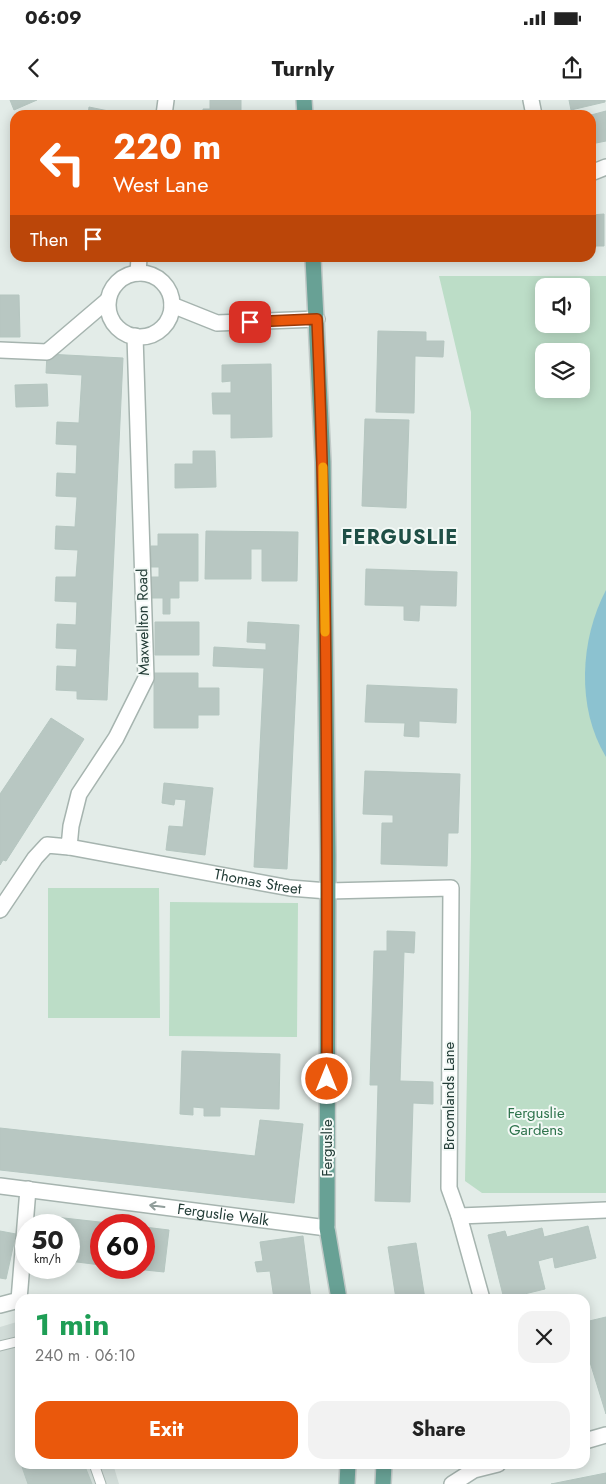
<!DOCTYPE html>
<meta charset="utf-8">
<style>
:root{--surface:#fff;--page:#f2f2f2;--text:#222;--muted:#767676;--accent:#ea580c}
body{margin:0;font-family:Jost,sans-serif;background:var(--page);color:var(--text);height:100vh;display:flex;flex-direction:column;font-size:19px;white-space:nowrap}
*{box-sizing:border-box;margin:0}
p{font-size:16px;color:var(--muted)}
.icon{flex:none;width:28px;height:28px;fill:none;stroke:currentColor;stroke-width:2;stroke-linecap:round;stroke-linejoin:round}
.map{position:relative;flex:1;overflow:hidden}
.drawer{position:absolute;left:15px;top:1194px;width:575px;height:175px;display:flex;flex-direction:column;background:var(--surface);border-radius:15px;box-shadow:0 2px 12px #0003}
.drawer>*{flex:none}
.banner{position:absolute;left:10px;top:10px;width:586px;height:152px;border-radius:15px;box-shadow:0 2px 12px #0003;background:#ea580c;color:#fff;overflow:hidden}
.fabs{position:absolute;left:535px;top:178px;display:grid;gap:10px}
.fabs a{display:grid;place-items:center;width:55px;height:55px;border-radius:10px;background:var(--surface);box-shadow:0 2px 12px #0003;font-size:25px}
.speed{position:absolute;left:15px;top:1114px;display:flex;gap:10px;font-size:25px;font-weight:700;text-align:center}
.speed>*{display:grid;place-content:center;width:65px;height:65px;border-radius:50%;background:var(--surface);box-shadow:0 2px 12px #0003;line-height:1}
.speed small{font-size:12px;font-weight:400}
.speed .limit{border:8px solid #d22;background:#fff;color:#111}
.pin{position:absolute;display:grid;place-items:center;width:42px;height:42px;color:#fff;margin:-21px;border-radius:10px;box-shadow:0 2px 8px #0006}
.me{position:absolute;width:55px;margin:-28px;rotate:0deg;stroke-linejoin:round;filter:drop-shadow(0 0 4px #0008)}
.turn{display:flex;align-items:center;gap:18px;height:105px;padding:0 20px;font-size:22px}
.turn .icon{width:65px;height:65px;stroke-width:2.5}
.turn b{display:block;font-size:35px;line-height:42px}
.then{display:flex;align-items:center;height:48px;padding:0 20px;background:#0003;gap:10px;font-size:19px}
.round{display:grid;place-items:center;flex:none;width:52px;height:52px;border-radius:15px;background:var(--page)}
.overview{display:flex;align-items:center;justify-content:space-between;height:85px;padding:0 20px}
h1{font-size:30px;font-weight:700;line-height:38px;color:#1e9e55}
.cta{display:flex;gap:10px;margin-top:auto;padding:10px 20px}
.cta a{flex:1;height:58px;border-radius:15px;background:var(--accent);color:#fff;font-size:20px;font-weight:700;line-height:58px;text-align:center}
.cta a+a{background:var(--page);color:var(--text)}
.status{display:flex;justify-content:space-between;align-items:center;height:35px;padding:0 25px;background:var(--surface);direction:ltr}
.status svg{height:14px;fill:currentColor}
header{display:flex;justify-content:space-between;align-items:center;height:65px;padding:0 20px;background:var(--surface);font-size:22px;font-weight:700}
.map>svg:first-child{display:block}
</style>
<div class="status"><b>06:09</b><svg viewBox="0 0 49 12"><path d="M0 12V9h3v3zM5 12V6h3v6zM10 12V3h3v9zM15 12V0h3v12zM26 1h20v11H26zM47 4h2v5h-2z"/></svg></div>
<header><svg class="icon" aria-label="back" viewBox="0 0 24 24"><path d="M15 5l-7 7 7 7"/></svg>Turnly<svg class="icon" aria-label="share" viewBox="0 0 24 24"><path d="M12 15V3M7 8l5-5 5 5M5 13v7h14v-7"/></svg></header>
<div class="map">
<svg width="606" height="1384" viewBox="0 0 606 1384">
<rect width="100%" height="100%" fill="#e3ece8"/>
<path fill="#d1dcd8" d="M20 1221V1364H113L119 1384H0V1227Z"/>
<path fill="#bcddc7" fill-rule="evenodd" d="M439 176H606V1093H482L465 1081 471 757V312ZM544 186H581V224H544ZM544 251H581V289H544Z
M48 788H159L160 918H48Z
M170 802 298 803 297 937 169 936Z"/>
<path fill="#8cc2d0" d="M606 490V657C576 608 580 539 606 490Z"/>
<path fill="#b8c7c2" stroke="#b5c6c0" d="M10 0H37L14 10Z
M210 0H241V15H203V9H210Z
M569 0H605V2L571 10Z
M89 7 128 15H88Z
M606 11V41L591 44V15Z
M387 12V15H353V14Z
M604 114V146H591V115Z
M0 195H19L20 237H0Z
M378 231 426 232V241H444L443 257 415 256 414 313 376 312Z
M47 254 123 258 107 600 77 599V591L56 590 57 566 76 567 77 549 56 548 57 524 76 525 77 502 55 501 56 477H76L78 450 55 449 56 426 75 427 77 397 56 396 57 373 76 374 77 345 56 344 57 322 79 323 82 275 46 273Z
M271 264 272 337 231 338V314H213L212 293H231V281L222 282V265Z
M47 284 48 306 16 307 15 285Z
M365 319 409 320 406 408 362 406Z
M193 351H215L216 387 175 388V364H193Z
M206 431 298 432 297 481H262V449H251V479H205Z
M158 434H198V481H179V498H170V514H163V498H149L150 477H159V467H151V446H158Z
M366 469 457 472 456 506 420 505 419 521 404 520V506L365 505Z
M155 522H199V555H155Z
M248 522 299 525 287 769 254 767 264 568 213 566 214 547 266 550V543L247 542Z
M154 573H198V588H219V615H198V628H154Z
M367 585 457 589 456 623 419 621V637L404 636 405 623 365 622Z
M51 618 84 639 6 761 3 760 0 765V694Z
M365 671 460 674 458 733H448L447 766 381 764 382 723H393V715L363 714Z
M164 683 213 688 205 755 166 750 169 726 183 727 186 700 175 699 174 705 162 703Z
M387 831 415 832 414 853 404 852 400 981 433 982V1004L413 1003 410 1102 375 1101 378 985H370L374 851H387Z
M182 951 280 954 279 1009 220 1007V1016H204V1008L193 1007V1015L180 1014Z
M260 1020 303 1024 294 1103 0 1070V1028L255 1056Z
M55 1117 126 1125H101V1165L69 1161V1125H54Z
M588 1126 596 1158 555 1168 553 1157 538 1161 545 1189 504 1199 488 1135 505 1131 507 1137 542 1128 544 1137Z
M144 1127 169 1130 164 1172 126 1168H144Z
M0 1131 16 1134 6 1179 0 1178Z
M303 1136 311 1199H274L270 1171 257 1172 255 1162 263 1161 260 1142Z
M416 1143 425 1199H396L388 1147Z
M606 1217V1314L585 1246V1222Z
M21 1364H84L92 1384H28Z
M606 1373V1384H551Z"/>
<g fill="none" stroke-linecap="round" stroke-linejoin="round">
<defs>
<path id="service" d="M0 1246 20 1241
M94 1364 101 1384"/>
<g id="minor">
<path d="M531 0 534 15"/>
<path d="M164 15 166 0"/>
<path d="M591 73 606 67"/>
<path d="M138 173 139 158"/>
<circle cx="140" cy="205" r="32"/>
<path d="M172 205 217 223 317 219"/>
<path d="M0 250 47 252 108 200"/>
<path id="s1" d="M69 747 290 788 328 791 451 788 449 1088 459 1116 482 1199"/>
<path d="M0 810 35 758 47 745 69 747 71 726 79 694 116 638 146 578 135 236"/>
<path id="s2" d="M0 1086 327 1128"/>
<path d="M459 1116 606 1110"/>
<path d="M0 1205 19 1200 28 1089"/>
<path d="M585 1341 606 1335"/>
<path d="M452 1384 474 1370 498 1364"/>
</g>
<path id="primary" d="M304 0 305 15
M313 158 323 362 328 755 327 1128 339 1199
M347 1384 348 1364
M383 1384 384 1364"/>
</defs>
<use href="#service" stroke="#a6b4af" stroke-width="11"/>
<use href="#minor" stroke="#a6b4af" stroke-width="18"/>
<use href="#primary" stroke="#c1c9c7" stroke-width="18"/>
<use href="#service" stroke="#fff" stroke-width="9"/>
<use href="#minor" stroke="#fff" stroke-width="15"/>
<use href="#primary" stroke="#68a195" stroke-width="15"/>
</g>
<defs><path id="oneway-shaft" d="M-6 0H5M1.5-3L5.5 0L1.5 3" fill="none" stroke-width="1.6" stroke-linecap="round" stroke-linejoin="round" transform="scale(1.25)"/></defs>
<use stroke="#919e9b" href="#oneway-shaft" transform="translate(157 1106) rotate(-173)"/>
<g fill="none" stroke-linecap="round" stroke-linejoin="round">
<defs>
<path id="route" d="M250 222 317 219C328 472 327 726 327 979"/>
</defs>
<use href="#route" stroke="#983908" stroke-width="12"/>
<use href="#route" stroke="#ea580c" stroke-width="9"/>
<path stroke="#f59e0b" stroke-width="9" d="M323 367 325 532"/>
</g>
<g text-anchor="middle" stroke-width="4" stroke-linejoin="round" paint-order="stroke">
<g font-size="15" fill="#233d37" stroke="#f3f9f6">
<text transform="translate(143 522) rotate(-91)" y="5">Maxwellton Road</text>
<text dy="5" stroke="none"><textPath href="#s1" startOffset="192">Thomas Street</textPath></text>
<text transform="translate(449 996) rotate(-90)" y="5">Broomlands Lane</text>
<text transform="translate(327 1048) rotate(-90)" y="5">Ferguslie</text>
<text dy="5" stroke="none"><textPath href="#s2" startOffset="225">Ferguslie Walk</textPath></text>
</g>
<g font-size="15" fill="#2e734c" stroke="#f3f9f6">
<text x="536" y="1018">Ferguslie<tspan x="536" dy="17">Gardens</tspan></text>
</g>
<g font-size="20" font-weight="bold" letter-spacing="1" fill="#1f4f46" stroke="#f3f9f6">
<text x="400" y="444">FERGUSLIE</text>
</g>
</g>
</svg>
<div class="fabs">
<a><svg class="icon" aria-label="sound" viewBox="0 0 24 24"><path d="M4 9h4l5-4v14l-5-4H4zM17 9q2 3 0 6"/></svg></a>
<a><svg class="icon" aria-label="layers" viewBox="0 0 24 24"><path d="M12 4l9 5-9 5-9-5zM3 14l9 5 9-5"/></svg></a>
</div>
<div class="speed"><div>50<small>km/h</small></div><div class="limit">60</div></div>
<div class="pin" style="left:250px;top:222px;background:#d93025"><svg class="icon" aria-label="arrive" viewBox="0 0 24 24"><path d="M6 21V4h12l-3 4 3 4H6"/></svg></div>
<svg class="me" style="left:327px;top:979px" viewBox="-20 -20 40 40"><circle r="17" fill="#ea580c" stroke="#fff" stroke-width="3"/><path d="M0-11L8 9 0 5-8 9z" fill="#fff"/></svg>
<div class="banner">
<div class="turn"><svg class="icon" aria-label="left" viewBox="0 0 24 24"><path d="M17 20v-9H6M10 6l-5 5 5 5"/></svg><div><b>220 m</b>West Lane</div></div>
<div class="then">Then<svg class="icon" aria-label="arrive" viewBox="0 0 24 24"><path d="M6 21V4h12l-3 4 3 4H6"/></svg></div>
</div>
<section class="drawer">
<div class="overview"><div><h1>1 min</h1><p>240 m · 06:10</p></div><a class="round"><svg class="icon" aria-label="close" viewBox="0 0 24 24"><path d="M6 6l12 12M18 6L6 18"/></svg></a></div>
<div class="cta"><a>Exit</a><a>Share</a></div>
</section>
</div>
